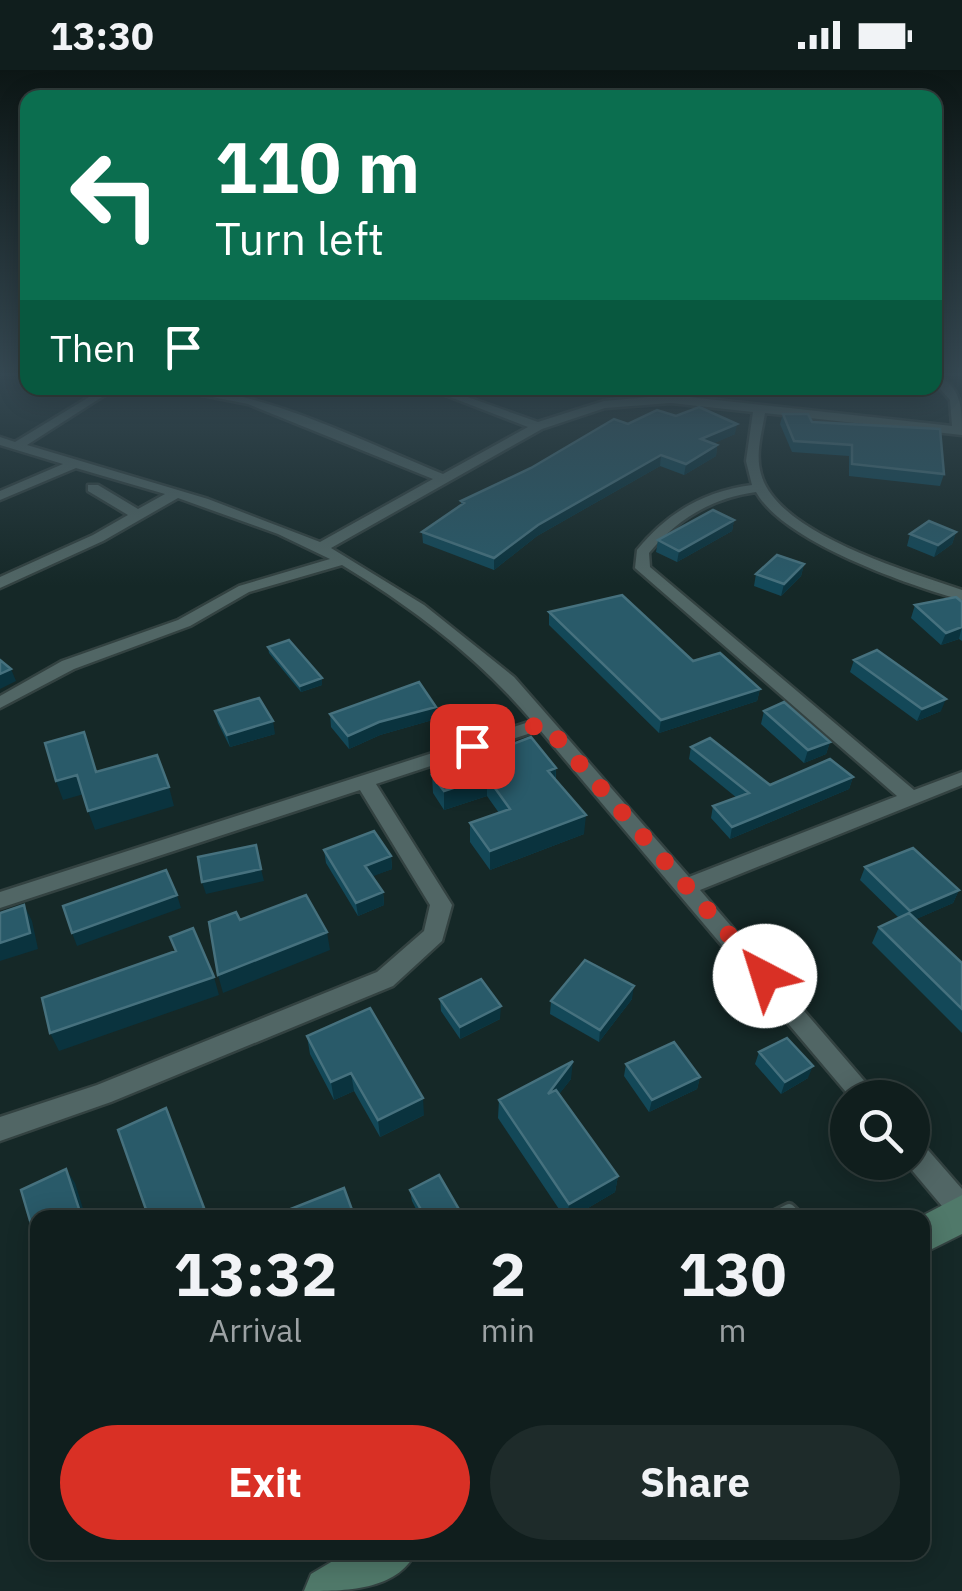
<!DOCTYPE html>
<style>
:root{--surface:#101e1d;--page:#1e2b2a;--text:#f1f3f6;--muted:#9ca2a4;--line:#303c3b;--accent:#d93025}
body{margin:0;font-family:"IBM Plex Sans",sans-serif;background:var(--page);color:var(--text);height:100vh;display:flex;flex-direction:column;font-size:38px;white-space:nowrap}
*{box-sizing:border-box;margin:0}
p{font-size:32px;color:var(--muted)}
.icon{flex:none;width:55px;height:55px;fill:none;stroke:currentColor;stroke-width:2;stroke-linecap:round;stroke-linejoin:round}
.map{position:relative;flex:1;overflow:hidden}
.panel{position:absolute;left:30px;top:1140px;width:900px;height:350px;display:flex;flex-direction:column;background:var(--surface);border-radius:20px;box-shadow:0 5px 25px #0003,0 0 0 2px var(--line)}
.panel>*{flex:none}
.banner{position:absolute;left:20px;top:20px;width:922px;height:305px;border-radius:20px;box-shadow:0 5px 25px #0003,0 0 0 2px var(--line);background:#0b6e4f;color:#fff;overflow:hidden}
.fabs{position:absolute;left:830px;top:1010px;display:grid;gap:20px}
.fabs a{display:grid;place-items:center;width:100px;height:100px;border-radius:50%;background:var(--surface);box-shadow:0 5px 25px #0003,0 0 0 2px var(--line);font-size:50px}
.pin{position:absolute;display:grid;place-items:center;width:85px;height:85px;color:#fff;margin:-42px;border-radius:20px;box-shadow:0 5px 15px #0006}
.me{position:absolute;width:110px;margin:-55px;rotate:320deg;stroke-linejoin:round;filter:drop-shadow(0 0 8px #0008)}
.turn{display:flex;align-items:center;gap:35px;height:210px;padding:0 30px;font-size:45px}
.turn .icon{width:130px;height:130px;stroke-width:2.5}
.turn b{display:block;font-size:70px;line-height:85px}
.then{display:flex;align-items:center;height:95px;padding:0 30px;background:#0003;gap:20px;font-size:38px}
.eta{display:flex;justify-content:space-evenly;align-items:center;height:170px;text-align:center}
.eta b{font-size:60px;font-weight:700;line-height:70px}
.button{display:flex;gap:20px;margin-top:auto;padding:20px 30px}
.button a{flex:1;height:115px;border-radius:60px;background:var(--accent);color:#fff;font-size:40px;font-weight:700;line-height:115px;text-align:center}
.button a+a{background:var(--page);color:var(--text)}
.status{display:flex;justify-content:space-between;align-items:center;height:70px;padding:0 50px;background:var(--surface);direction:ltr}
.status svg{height:28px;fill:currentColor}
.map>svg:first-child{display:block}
</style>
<div class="status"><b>13:30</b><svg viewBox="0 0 49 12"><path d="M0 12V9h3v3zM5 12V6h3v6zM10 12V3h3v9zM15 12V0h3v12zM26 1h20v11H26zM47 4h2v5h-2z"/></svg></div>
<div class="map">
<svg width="962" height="1521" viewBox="0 0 962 1521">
<rect width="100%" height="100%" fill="#152827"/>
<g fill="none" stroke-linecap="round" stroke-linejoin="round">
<defs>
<path id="lane" d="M773 1148 789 1140 797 1148"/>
<path id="street" d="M935 304C962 317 962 337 962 365L765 343C762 362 755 384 761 404 777 464 908 501 962 520V530C908 515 784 472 756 422 712 428 677 449 649 483L650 497 914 720 962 702V715L700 820 879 1028H851L540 660 376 714 452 835 442 871 393 916 111 1032 0 1071V1047L97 1015 377 902 424 861 430 835 360 720 0 838V822L532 651C479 588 412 537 342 495L249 522 190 556 74 599 0 638V626L62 591 178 550 239 516 330 489 278 464 178 428 103 471 0 518V507L93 465 128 445 88 421V415H98L138 439 165 424 76 398 0 430V421L63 394 0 375V367L15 372 104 318H116L27 375 208 429 320 472 433 409 248 334 182 321 177 318C260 318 364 372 443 404L528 357 427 318H442L538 352 604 331 671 325 952 356 950 330 935 313ZM671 333 753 342 746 391 752 415C704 421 667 443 637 480L635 498 897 726 689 807 514 607 424 535 331 478 542 359 605 338Z
M912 1069 921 1072 962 1119V1152L952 1148 905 1092H912Z"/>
<path id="secondary" d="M962 1125V1164L922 1184V1148H918Z
M348 1482H416C397 1521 345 1521 304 1521L311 1504Z"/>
</defs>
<use href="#lane" stroke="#334241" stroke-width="18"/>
<use href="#street" stroke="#334241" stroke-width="5"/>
<use href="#secondary" stroke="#334241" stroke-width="4"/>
<use href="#lane" stroke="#516665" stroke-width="12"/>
<use href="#street" fill="#516665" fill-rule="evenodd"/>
<use href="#secondary" fill="#50796a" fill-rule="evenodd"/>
</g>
<path fill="#134858" d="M783 344 812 352 944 404 940 416 849 406V386L792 382 780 354Z
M676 346 735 364 714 373 717 375 716 386 684 405 660 396 537 466 494 500 423 473 422 462 461 435V431L628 354Z
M734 450 732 461 677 492 656 482 658 470Z
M956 462 952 474 934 487 907 476 910 464Z
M804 494 801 506 781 526 754 516 756 504Z
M962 532V571L959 569 941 575 911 548 915 535Z
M549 542 760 619 757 631 659 663 549 555Z
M268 577 322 608V615L301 622 269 583Z
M854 590 941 641 917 651 850 602Z
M436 637V649L380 665 349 679 331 657 330 644Z
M215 641 275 664 230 677 218 653Z
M764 641 830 672 826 684 804 693 761 654Z
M691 677 770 715 853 707 849 719 730 769 711 748 713 736 737 728 689 689Z
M556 698V710L584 764 490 800 470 772V753L499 743 487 726 444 740 433 723 432 705Z
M324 780 391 786 392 799 372 806 383 822 384 835 358 846 326 793Z
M865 797 959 820 953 833 916 849 962 893V963L872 873 879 857 899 848 860 810Z
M440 929 500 949 460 969 441 941Z
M632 929 599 972 550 944 551 931Z
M307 966 424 1045 380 1067 354 1021 334 1030 310 984Z
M759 982 808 1008 781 1024 755 994Z
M626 994 700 1007 697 1019 649 1042 624 1006Z
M571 1009 559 1024 618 1106 615 1122 571 1148H565L498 1048 499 1030Z
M410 1120 464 1148 420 1147 412 1131Z"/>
<path fill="#0a333e" d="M737 354 735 364 699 380 701 369Z
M717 375 716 386 684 405 686 394Z
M661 385 660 396 537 466 494 500V488L538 455Z
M734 450 732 461 677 492 679 481Z
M956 462 952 474 934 487 938 475Z
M804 494 801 506 781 526 784 514Z
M962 557 959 569 941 575 946 563Z
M11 599 16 611 0 619V604Z
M322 608V615L301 622 300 616Z
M760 619 757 631 659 663 661 650Z
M946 629 941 641 917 651 922 639Z
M436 637V649L380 665 349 679 348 666 379 652Z
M273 651 275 664 230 677 227 665Z
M830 672 826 684 804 693 808 680Z
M556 698 555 716 548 701Z
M77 705 84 724 63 730 56 711Z
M487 707V726L444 740V721Z
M853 707 849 719 730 769 732 757Z
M169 717 174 736 95 760 88 741Z
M586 745 584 764 490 800V781Z
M391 786 392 799 366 809 365 796Z
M261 799 264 811 206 824 202 812Z
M959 820 953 833 905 854 910 841Z
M383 822 384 835 358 846 356 833Z
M177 825 181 838 77 876 72 863Z
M24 835 32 851 38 879 0 891V873Z
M327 862 330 880 223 923 218 905Z
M214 907 219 925 59 981 50 963Z
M634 916 632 929 599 972 600 960Z
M501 936 500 949 460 969V957Z
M573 991 571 1009 546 1041 548 1024Z
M813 996 808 1008 781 1024 785 1012Z
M351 1003 354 1021 334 1030 331 1012Z
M700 1007 697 1019 649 1042 652 1030Z
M423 1028 424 1045 380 1067 378 1050Z
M166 1038 208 1148H184Z
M66 1099 75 1113 86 1148H82Z
M618 1106 615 1122 571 1148H567L569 1134Z"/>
<path fill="#295a69" stroke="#46717e" stroke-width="2.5" d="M699 337 737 354 701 369 717 375 686 394 661 385 538 455 494 488 422 462 464 433 461 431 531 398 614 349 628 354 657 340 676 346Z
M783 344H808L812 352 940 359 944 404 852 394V375L794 371Z
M713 440 734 450 679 481 658 470Z
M929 451 956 462 938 475 910 464Z
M777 485 804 494 784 514 756 504Z
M622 525 693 591 720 583 760 619 661 650 549 542Z
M956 527 962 532V557L946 563 915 535Z
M289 570 322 608 300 616 268 577Z
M877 580 946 629 922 639 854 590Z
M0 590 11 599 0 604Z
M419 612 436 637 379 652 348 666 330 644Z
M259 628 273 651 227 665 215 641Z
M784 632 830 672 808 680 764 641Z
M84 662 96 702 157 685 169 717 88 741 77 705 56 711 45 673Z
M531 667 556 698 548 701 586 745 490 781 470 753 510 739 487 707 444 721 432 705Z
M710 668 770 715 830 689 853 707 732 757 713 736 749 723 691 677Z
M374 761 391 786 365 796 383 822 356 833 324 780Z
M256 775 261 799 202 812 198 787Z
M913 778 959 820 910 841 865 797Z
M166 800 177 825 72 863 63 836Z
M306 825 327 862 218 905 209 852 236 842 240 850Z
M24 835 30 863 0 873V843Z
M909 843 962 893V939L879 857Z
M193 858 214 907 50 963 42 928 176 881 170 867Z
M585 890 634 916 600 960 551 931Z
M481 909 501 936 460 957 440 929Z
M370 938 423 1028 378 1050 351 1003 331 1012 307 966Z
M787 968 813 996 785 1012 759 982Z
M674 972 700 1007 652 1030 626 994Z
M573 991 548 1024 556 1020 618 1106 569 1134 499 1030Z
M166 1038 204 1138 184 1148H149L118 1060Z
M66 1099 82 1148H38V1178L21 1120Z
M439 1105 464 1148H419L424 1145 410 1120Z
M344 1118 355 1148H290L288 1140Z"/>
<linearGradient id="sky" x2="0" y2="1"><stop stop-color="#0c1615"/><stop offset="0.59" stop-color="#354852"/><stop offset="1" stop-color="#354852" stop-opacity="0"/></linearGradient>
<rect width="962" height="516" fill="url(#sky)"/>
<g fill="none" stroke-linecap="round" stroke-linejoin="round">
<path stroke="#d93025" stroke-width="18" stroke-dasharray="0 32.4" d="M472 676 544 653 765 906"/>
</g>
</svg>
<div class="fabs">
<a><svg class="icon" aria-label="search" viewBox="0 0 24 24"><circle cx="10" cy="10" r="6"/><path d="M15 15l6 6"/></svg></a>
</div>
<div class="pin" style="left:472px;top:676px;background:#d93025"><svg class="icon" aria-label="arrive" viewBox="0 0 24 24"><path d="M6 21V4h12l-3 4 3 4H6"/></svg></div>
<svg class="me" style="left:765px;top:906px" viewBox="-20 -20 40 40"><circle r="19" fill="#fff"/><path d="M0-13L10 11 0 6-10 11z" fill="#d93025"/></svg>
<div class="banner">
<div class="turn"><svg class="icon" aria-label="left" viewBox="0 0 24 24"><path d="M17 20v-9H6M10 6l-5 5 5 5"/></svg><div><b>110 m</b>Turn left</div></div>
<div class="then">Then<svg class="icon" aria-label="arrive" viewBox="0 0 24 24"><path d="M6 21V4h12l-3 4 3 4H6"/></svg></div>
</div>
<section class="panel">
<div class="eta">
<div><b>13:32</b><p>Arrival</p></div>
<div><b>2</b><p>min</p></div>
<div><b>130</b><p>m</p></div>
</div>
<div class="button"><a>Exit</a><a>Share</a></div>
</section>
</div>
